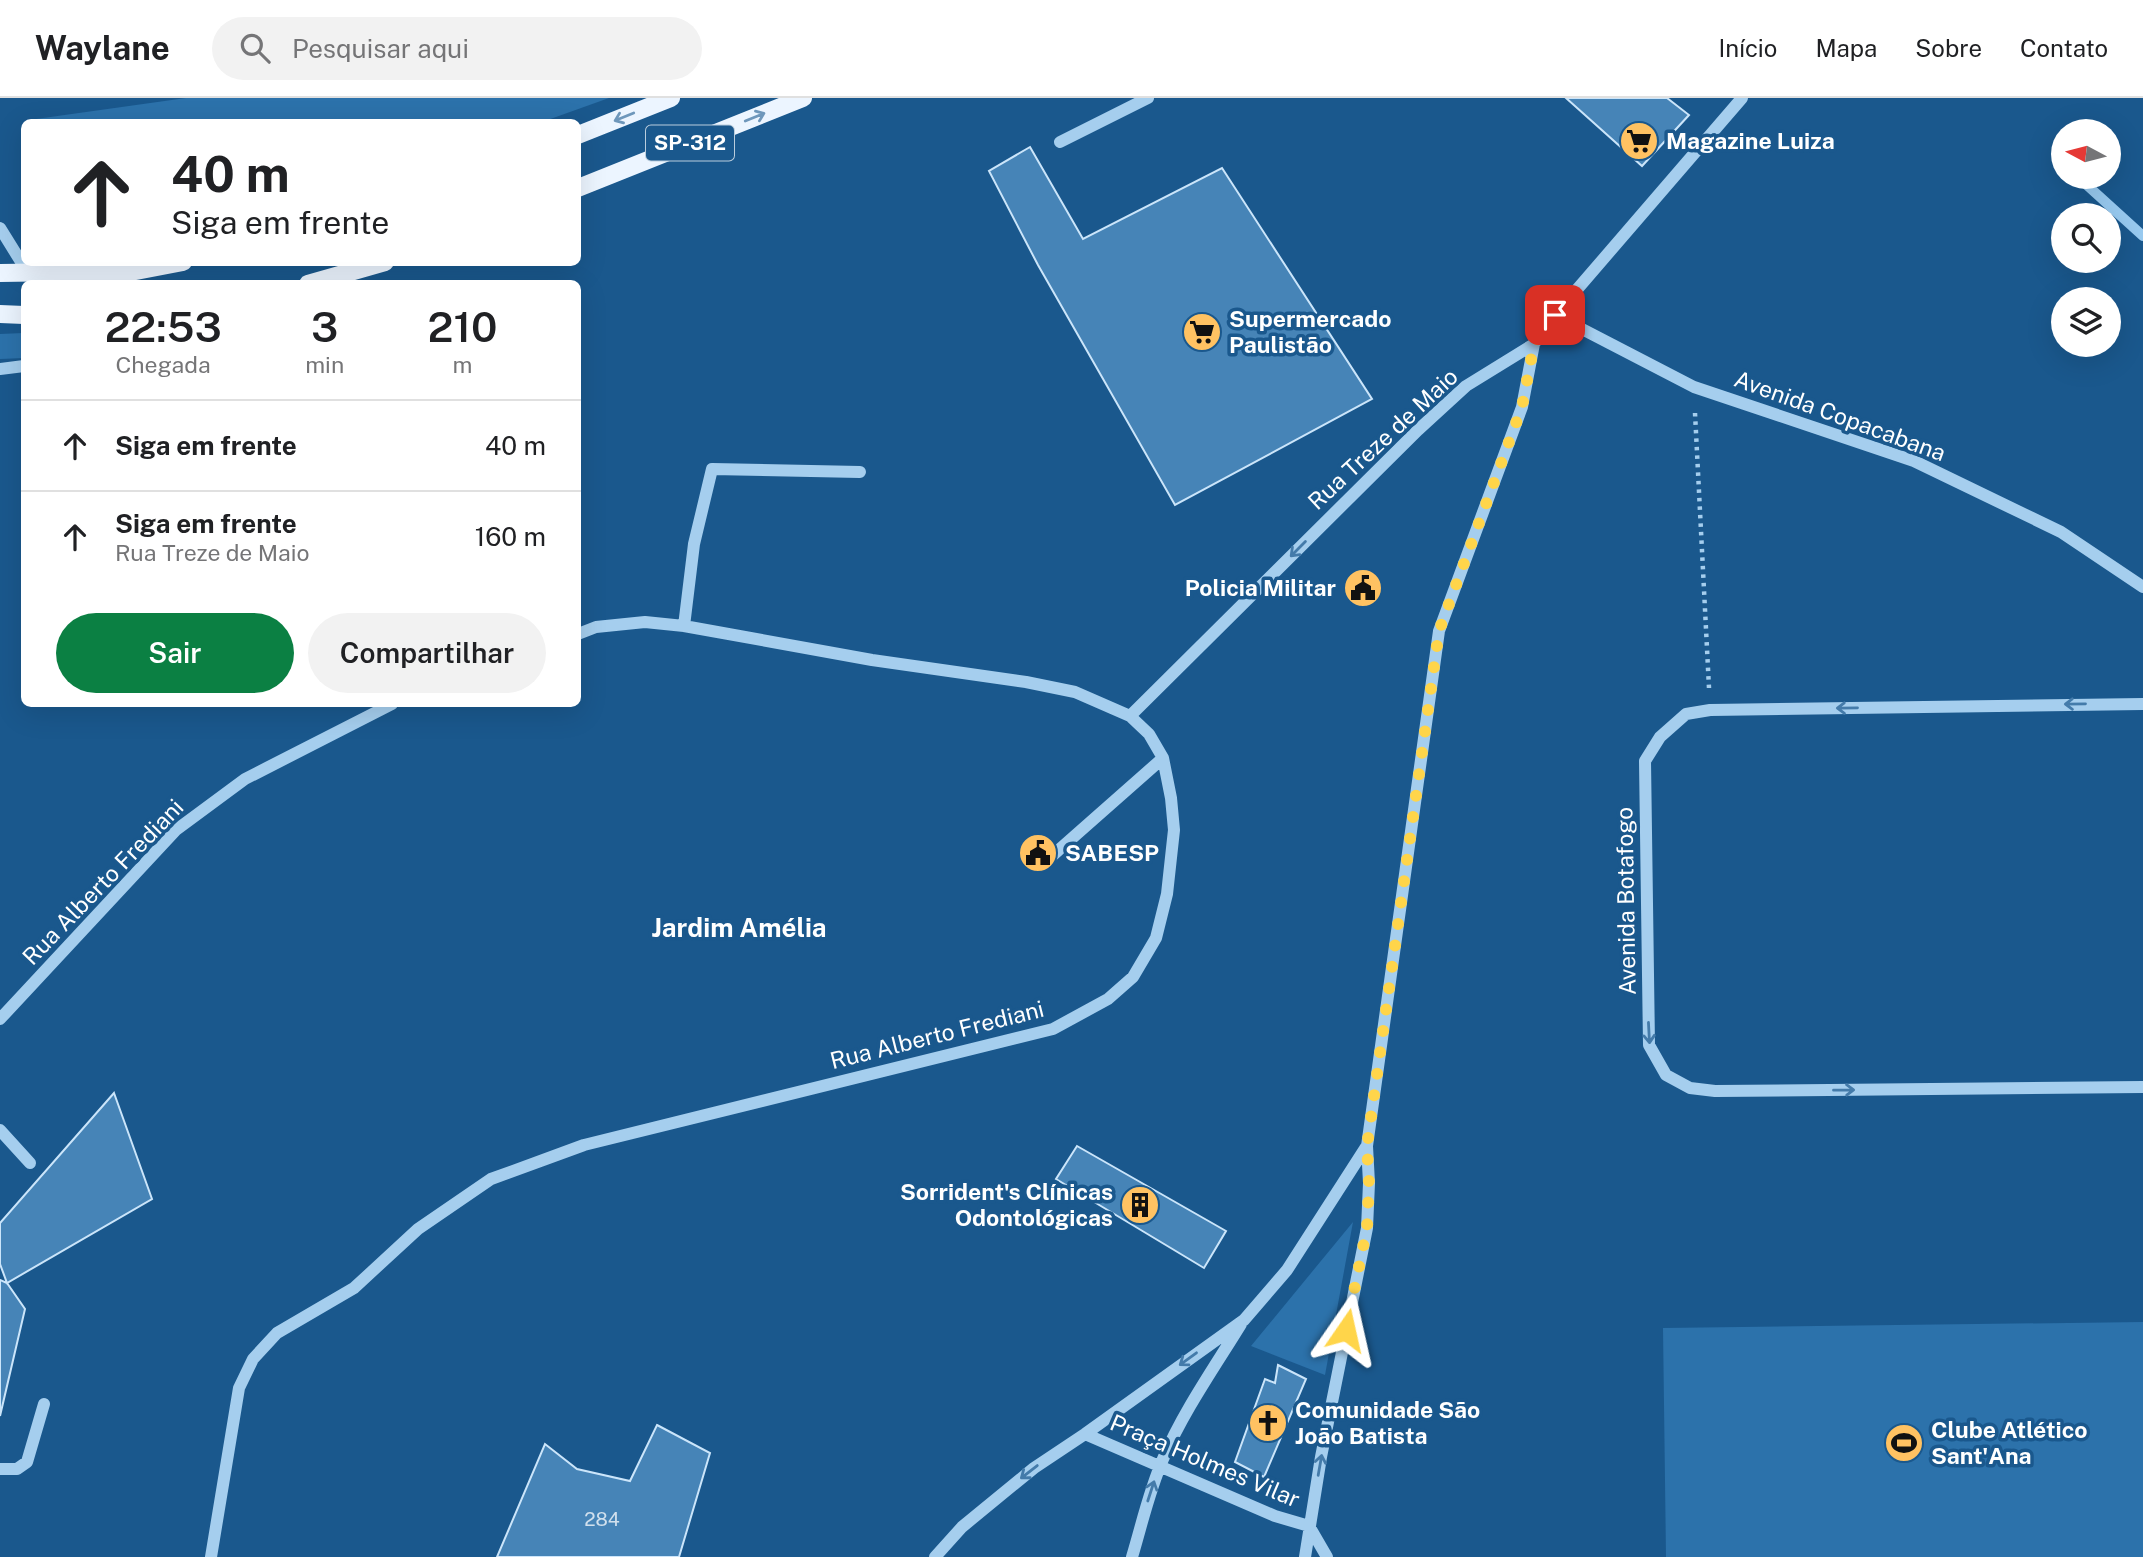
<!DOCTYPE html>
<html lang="pt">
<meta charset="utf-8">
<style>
:root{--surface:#fff;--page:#f2f2f2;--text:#202124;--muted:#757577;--line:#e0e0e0;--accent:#0b8043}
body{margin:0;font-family:"Public Sans",sans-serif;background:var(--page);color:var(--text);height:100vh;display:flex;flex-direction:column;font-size:26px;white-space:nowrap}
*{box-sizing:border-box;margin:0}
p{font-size:23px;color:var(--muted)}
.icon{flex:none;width:38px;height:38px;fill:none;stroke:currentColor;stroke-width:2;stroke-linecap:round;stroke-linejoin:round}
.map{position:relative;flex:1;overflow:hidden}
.sheet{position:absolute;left:21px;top:182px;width:560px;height:427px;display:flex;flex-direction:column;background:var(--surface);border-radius:10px;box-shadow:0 7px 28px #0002}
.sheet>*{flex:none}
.top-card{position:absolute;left:21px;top:21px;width:560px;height:147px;border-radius:10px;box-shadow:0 7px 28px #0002;background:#fff;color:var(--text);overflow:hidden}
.needle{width:46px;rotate:277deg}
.tools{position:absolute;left:2051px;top:21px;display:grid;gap:14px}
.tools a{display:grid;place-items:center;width:70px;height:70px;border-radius:50%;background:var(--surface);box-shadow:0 7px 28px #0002;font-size:35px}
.pin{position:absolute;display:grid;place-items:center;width:60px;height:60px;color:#fff;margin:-30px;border-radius:14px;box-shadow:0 4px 10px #0006}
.me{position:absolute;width:77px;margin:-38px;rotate:11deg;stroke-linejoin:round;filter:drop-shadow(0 0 5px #0008)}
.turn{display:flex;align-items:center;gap:24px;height:147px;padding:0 35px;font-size:32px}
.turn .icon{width:91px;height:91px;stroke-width:2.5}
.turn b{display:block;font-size:49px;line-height:60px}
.eta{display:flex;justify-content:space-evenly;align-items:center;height:119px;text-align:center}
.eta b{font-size:42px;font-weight:600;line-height:49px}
.action{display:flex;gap:14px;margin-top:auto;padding:14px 35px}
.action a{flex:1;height:80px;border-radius:42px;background:var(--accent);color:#fff;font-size:28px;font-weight:600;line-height:80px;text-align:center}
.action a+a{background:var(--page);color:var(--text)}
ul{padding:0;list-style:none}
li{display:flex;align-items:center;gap:21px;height:91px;padding:0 35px;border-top:2px solid var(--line)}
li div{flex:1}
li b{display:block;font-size:26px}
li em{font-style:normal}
header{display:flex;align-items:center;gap:42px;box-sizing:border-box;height:98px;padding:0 35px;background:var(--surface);border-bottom:2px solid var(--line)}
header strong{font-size:33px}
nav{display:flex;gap:38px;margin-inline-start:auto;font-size:24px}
.search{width:490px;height:63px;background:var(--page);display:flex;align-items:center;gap:18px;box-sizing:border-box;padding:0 24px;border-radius:38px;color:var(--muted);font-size:26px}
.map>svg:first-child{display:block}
</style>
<header>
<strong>Waylane</strong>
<div class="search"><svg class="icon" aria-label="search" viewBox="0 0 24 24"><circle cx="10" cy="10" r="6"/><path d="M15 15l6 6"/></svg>Pesquisar aqui</div>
<nav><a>Início</a><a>Mapa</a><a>Sobre</a><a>Contato</a></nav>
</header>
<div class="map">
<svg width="2143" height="1459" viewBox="0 0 2143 1459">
<rect width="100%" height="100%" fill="#1a588d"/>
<path fill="#2c72ab" d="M186 0H609L542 24H30L29 22Z
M24 235V260L0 261V236Z
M1353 1124 1325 1277 1251 1248Z
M2143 1224V1459H1666L1663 1230Z"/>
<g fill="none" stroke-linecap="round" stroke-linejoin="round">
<path stroke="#98caf0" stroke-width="10" d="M2078 79 2143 138"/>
</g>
<path fill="#4684b7" stroke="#cbe5fa" stroke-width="2" d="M1566 0H1667L1689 17 1642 68Z
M1030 49 1083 141 1222 70 1372 301 1175 407 1038 167 989 73Z
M114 995 152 1101 7 1185 0 1166V1125Z
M1077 1048 1226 1133 1204 1170 1056 1081Z
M0 1182 7 1185 25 1211 0 1318Z
M1278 1267 1306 1281 1264 1379 1235 1364 1265 1281 1275 1285Z
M657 1327 710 1355 679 1459H497L545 1346 577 1371 630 1383Z"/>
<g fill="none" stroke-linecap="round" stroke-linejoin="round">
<path stroke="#a5ceee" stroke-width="4.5" stroke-dasharray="3.5 5" stroke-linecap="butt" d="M1695 315 1709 590"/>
<path stroke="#a5ceee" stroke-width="12" d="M1060 44 1148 0
M0 130 28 175
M1555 217 1694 289 1914 363 2061 434 2143 489
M0 271 24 268
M684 528 694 446 712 371 860 374
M2143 606 1710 612 1686 616 1660 639 1645 663 1649 947 1666 977 1690 990 1715 993 2143 989
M1130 618 1418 332 1466 288 1534 246 1555 217 1742 0
M1044 765 1163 660
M0 921 176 732 245 681 392 606
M0 1032 30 1065
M1085 1336 1275 1418 1309 1428 1327 1459
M0 1371H17L27 1364 44 1306
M211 1459 239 1290 253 1261 277 1235 354 1190 418 1131 491 1081 584 1047 1053 931 1108 901 1133 879 1156 840 1167 796 1174 732 1171 700 1163 660 1149 636 1130 618 1075 594 1026 584 872 562 684 528 645 524 596 529 578 536
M935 1459 962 1429 1034 1370 1085 1336 1244 1222 1287 1172 1366 1049
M1132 1459C1142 1426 1149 1393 1163 1361 1183 1314 1214 1270 1241 1226
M1305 1459 1321 1359 1367 1130 1369 1085 1367 1048 1439 533 1522 309 1534 246"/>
<path stroke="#ecf5ff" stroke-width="18" d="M578 37 671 0
M578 90 803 0
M0 175 136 173 183 164
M308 186 385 164
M0 216 24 217"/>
</g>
<defs><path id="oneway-shaft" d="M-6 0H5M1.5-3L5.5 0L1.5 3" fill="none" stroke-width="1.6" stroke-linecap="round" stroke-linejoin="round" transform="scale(1.75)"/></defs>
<g stroke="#6e97bb">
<use href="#oneway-shaft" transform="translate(624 19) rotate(158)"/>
<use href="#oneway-shaft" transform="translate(755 19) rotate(-22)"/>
</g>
<g stroke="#447baa">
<use href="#oneway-shaft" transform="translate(1298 451) rotate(135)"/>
<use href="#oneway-shaft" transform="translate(2075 606) rotate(179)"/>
<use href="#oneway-shaft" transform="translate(1847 610) rotate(179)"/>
<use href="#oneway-shaft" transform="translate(1649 935) rotate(87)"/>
<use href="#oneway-shaft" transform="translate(1844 992) rotate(-1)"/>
<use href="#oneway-shaft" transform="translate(1188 1261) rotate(144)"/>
<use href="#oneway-shaft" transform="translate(1320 1367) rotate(-80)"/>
<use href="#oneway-shaft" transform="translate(1029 1374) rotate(142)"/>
<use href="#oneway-shaft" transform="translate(1151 1393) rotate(-72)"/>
</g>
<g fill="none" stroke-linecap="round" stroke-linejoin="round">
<path stroke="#ffd54a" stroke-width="12" stroke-dasharray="0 21.6" d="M1346 1232 1367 1130 1369 1085 1367 1048 1439 533 1522 309 1534 246 1555 217"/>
</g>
<defs>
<symbol id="supermarket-disc" viewBox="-11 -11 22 22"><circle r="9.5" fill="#ffc262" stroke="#1a588d"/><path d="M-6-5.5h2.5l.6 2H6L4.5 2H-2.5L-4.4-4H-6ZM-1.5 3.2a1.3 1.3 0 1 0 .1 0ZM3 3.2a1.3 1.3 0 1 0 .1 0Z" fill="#111"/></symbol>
<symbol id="civic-disc" viewBox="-11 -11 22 22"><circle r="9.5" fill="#ffc262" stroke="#1a588d"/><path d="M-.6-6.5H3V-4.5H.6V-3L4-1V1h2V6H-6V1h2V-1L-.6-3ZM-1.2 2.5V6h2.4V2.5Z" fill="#111"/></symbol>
<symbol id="building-disc" viewBox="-11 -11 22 22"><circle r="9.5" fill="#ffc262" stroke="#1a588d"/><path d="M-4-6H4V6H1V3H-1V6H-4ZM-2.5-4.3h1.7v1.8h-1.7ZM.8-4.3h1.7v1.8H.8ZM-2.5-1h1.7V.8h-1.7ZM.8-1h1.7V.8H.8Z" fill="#111"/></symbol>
<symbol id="church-disc" viewBox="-11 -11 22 22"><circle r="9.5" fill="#ffc262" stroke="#1a588d"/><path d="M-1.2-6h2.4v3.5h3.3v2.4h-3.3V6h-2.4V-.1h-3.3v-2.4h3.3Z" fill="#111"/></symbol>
<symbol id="stadium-disc" viewBox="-11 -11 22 22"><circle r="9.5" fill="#ffc262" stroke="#1a588d"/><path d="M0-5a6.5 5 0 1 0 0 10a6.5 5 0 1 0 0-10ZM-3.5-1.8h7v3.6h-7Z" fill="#111"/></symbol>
</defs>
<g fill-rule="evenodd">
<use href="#supermarket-disc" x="1617" y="21" width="44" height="44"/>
<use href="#supermarket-disc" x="1180" y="212" width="44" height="44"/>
<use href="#civic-disc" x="1341" y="468" width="44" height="44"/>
<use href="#civic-disc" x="1016" y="733" width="44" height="44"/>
<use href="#building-disc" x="1118" y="1085" width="44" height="44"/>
<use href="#church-disc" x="1246" y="1303" width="44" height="44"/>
<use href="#stadium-disc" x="1882" y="1323" width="44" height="44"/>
</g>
<g text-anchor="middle" stroke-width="7" stroke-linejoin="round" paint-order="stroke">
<g font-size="19" fill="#d1e0ed">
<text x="602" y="1428">284</text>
</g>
<rect fill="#1a588d" stroke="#bacddd" stroke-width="2" x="646" y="27.5" width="88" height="35" rx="5"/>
<g font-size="21" font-weight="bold" fill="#fff">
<text x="690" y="52">SP-312</text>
</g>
<g font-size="23" font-weight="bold" fill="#fff" stroke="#1a588d" text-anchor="start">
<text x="1666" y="51">Magazine Luiza</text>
<text x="1229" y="229">Supermercado<tspan x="1229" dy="26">Paulistão</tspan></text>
<text x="1336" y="498" text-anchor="end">Policia Militar</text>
<text x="1065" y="763">SABESP</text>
<text x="1113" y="1102" text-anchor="end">Sorrident's Clínicas<tspan x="1113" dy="26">Odontológicas</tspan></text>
<text x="1295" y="1320">Comunidade São<tspan x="1295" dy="26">João Batista</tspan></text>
<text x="1931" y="1340">Clube Atlético<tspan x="1931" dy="26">Sant'Ana</tspan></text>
</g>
<g font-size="23" fill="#fff" stroke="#1a588d">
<text transform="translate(1840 318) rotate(20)" y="8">Avenida Copacabana</text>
<text transform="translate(1383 341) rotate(-43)" y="8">Rua Treze de Maio</text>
<text transform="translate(103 784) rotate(-46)" y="8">Rua Alberto Frediani</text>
<text transform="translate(1626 803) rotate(-91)" y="8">Avenida Botafogo</text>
<text transform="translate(937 937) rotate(-14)" y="8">Rua Alberto Frediani</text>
<text transform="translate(1205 1363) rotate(23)" y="8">Praça Holmes Vilar</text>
</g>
<g font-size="26" font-weight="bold" fill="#fff" stroke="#1a588d">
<text x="739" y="839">Jardim Amélia</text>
</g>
</g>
</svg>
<div class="tools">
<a><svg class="needle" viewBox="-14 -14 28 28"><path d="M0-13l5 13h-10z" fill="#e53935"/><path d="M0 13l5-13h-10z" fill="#757577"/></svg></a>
<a><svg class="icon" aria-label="search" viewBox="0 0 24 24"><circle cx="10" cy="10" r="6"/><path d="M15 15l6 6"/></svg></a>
<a><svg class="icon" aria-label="layers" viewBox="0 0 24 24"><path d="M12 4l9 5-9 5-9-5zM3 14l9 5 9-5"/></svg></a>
</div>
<div class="pin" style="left:1555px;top:217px;background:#d93025"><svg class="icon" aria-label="arrive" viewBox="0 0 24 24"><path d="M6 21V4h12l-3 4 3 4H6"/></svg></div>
<svg class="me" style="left:1346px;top:1232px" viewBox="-20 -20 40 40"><path d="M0-17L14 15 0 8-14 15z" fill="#ffd54a" stroke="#fff" stroke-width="4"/></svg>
<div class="top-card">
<div class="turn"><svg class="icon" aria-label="ahead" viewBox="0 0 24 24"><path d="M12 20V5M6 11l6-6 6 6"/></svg><div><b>40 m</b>Siga em frente</div></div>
</div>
<section class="sheet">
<div class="eta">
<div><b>22:53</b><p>Chegada</p></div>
<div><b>3</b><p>min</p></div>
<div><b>210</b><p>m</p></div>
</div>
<ul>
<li><svg class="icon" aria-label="ahead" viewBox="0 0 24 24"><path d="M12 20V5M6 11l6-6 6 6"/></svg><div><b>Siga em frente</b></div><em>40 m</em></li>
<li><svg class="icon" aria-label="ahead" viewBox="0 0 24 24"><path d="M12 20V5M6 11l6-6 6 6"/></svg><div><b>Siga em frente</b><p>Rua Treze de Maio</p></div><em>160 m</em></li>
</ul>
<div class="action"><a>Sair</a><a>Compartilhar</a></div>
</section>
</div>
